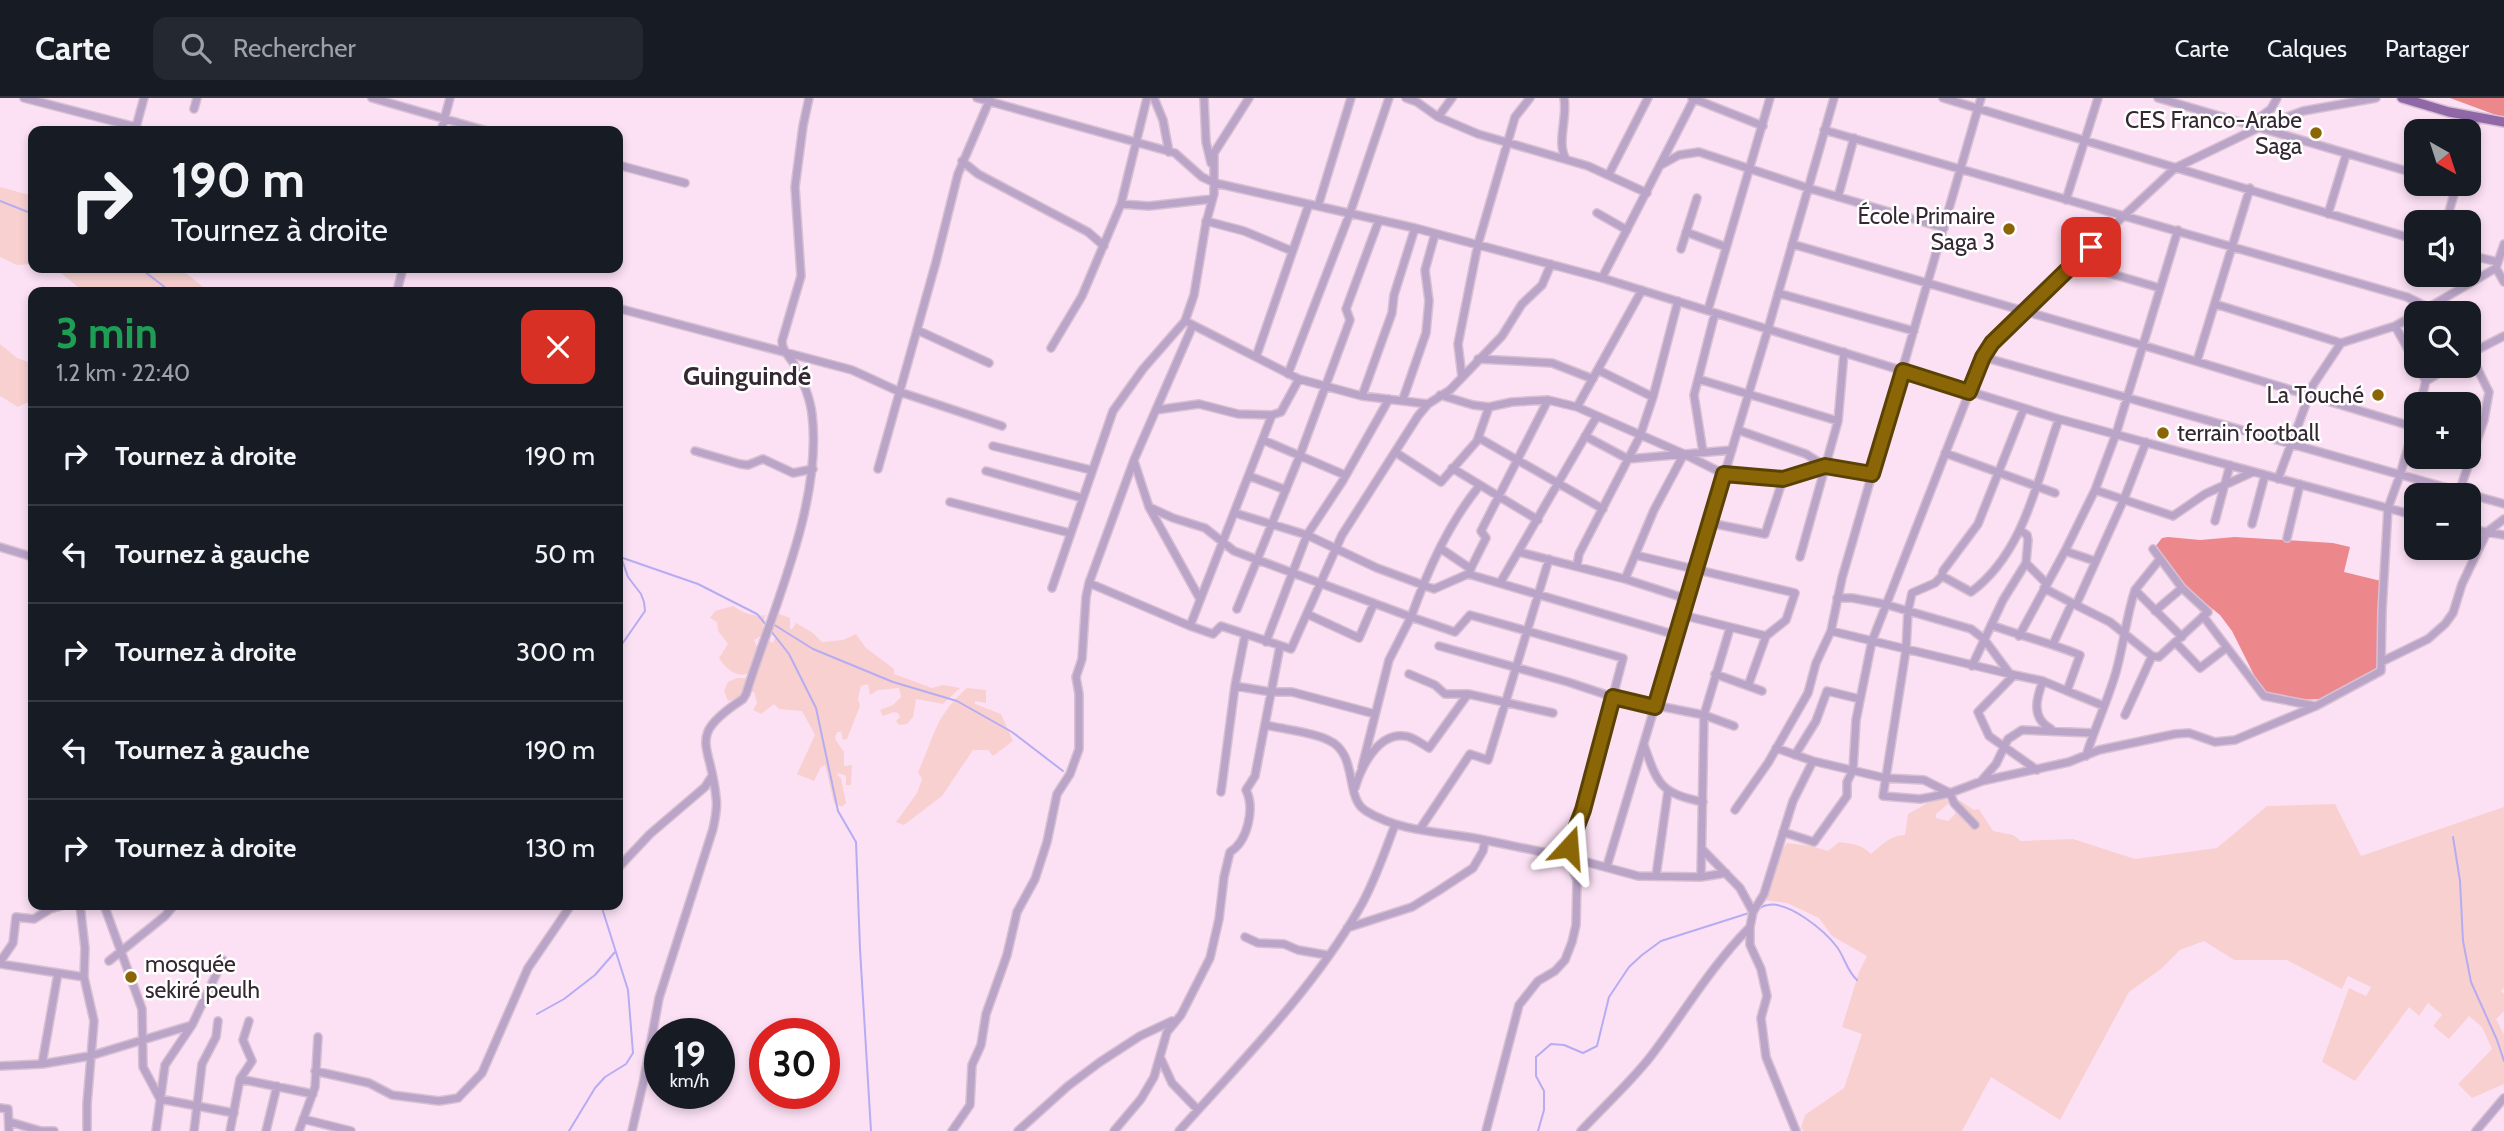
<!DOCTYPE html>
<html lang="fr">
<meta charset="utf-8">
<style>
:root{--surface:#171b24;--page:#242831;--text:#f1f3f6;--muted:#9ea1a6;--line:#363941}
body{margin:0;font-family:Cabin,sans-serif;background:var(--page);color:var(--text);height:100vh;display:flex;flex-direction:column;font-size:26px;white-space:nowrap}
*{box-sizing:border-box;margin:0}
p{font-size:23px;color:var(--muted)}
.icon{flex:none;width:38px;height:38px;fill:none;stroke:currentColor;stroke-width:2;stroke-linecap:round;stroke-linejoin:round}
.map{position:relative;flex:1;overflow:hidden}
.drawer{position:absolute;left:28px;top:189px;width:595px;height:623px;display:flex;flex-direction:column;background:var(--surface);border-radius:14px;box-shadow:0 4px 10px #0003}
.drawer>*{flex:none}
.hud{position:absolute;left:28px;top:28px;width:595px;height:147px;border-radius:14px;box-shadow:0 4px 10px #0003;background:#171b24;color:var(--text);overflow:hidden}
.needle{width:46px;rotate:141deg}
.buttons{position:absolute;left:2404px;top:21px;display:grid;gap:14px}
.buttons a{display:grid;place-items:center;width:77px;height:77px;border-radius:14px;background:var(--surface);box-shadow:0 4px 10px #0003;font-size:35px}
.speed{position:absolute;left:644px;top:920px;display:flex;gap:14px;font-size:35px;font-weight:700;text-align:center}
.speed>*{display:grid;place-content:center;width:91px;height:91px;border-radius:50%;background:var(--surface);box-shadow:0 4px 10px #0003;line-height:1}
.speed small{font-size:18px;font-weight:400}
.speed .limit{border:10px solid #d22;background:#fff;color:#111}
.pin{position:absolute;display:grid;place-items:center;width:60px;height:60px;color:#fff;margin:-30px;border-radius:14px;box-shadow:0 4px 10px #0006}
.me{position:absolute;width:77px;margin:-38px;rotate:19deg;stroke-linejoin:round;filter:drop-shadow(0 0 5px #0008)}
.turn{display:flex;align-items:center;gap:24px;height:147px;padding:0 28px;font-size:32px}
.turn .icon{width:91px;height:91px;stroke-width:2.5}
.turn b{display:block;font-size:49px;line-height:60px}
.round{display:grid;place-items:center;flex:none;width:74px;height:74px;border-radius:14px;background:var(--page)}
.overview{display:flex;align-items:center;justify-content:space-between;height:119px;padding:0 28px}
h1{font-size:42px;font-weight:700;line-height:52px;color:#1e9e55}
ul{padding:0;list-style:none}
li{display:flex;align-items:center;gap:21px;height:98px;padding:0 28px;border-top:2px solid var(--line)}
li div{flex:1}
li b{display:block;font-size:26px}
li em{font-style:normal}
header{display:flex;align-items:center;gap:42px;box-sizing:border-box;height:98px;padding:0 35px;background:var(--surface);border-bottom:2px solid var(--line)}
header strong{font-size:33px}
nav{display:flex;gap:38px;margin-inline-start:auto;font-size:24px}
.search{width:490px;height:63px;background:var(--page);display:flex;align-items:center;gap:18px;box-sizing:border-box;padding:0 24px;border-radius:14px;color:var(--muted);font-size:26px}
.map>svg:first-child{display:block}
</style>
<header>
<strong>Carte</strong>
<div class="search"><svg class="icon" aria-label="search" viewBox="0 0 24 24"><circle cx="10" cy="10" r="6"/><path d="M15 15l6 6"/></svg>Rechercher</div>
<nav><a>Carte</a><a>Calques</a><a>Partager</a></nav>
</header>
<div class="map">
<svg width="2504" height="1033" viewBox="0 0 2504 1033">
<rect width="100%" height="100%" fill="#fce1f5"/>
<path fill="#f8d0d0" d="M0 89 33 98V166L17 167 0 159Z
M55 170H180L209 194H84Z
M0 246 17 260 28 264 33 279V302L18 309 0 298Z
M733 508C744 515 752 519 765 517L762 537 754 542 758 551 751 574C738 582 726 571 719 560L728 546 718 533 717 524 710 520 715 513Z
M777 515 790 520V531H792L796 525 813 535 822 544 843 542 856 536 866 550 894 571V576L932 590 943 587 960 590 943 606 916 601 913 619 907 626 899 627 896 623 900 619 898 615 894 614 883 618 880 612 893 607 901 599 899 590 878 592 870 597 868 586 861 588 858 601 860 608 847 641 843 642 841 634H837L835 641 844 654V668L852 667 851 687H846V678L839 675 837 677 841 680 846 705 842 709 834 705 825 667 821 669 814 683 797 676 815 637 802 613 779 611 774 606 761 616 753 612 757 605 754 594H750L767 542 773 545 776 537 769 534Z
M737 580H748C744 593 741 600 728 603L724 593 728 584Z
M967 590 986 592V605L975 603V606L1001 616 1013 643 993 658 988 652H973L942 698 904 727 896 724 917 695 922 681 918 674C935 637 935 618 967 590Z
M1945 700 1949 705 1936 716V720L1948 723 1955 716 1956 700 1974 712 1979 711 1993 733 2013 737 2021 743 2073 741 2135 761 2217 750 2267 708 2335 706 2361 758 2504 709V889L2501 893 2504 896V913L2496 921 2504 937V986L2472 1000 2458 986 2492 951 2482 929 2469 918 2449 941 2433 928 2442 917 2428 905 2419 918 2409 909 2355 983 2322 964 2349 890 2366 898 2371 889 2348 878 2342 891 2287 862H2234L2204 843 2180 852 2161 871 2129 894 2060 1022 1991 979 1962 1033H1804L1801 1030 1805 1017 1844 990 1862 936 1842 929 1859 874 1867 858 1832 838 1819 820 1787 805 1764 802C1769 784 1775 760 1787 745L1811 748 1828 753 1839 744C1851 746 1862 746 1871 756 1882 747 1890 737 1905 737L1908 716 1929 704Z"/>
<path fill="#ec878c" d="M2450 0H2504V20Z
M2168 439 2200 442 2235 439 2333 445 2350 449 2344 474 2381 483 2377 573 2321 601 2297 602 2266 595 2258 585 2232 533 2220 517 2189 492 2155 449 2162 440Z"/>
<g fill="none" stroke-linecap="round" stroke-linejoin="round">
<path stroke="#b6acf1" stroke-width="2" d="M0 103 33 116
M140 170 171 194
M618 453 620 459 698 486 757 516
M758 517 767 528
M773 526 813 551 893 584 957 603 1012 634 1063 673
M771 533 789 556 816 610 838 713 856 744 860 851 871 1033
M618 552 645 513 644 504 641 496 628 479 621 459
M618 634V706
M2453 739 2460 783 2463 843 2471 884 2497 942 2504 963
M1757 811C1761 810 1764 807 1768 807 1789 803 1825 833 1837 849 1845 860 1847 873 1857 882
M537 916 564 901 595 877 615 854
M569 1033 595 990 605 979 626 966 633 955 628 892 601 807
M1538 1033 1544 1012V993L1536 978V959L1551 946 1564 947 1583 955 1597 948 1609 899 1629 869 1642 857 1661 843 1749 815"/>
<defs>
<path id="minor" d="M24 0 136 29 144 0
M372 0 487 33
M977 0 1175 55 1202 79 1215 85 1415 130 1602 180 2059 321 2417 418
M1154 0 1163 22 1169 54
M1204 0 1206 44 1211 65
M1406 0 1417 4 1438 19 1478 36 1588 68 1647 95
M1564 0C1568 19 1556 45 1566 61
M1692 0 1763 28
M1943 0 2417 142
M2158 0 2417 76
M194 11 197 0
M1438 19 1452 0
M2249 27 2271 11 2277 0
M1824 32 2407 199 2429 210
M441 33 450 0
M2469 46 2477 21
M962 63 978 76 1088 134 1104 148
M618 67 685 85
M1661 67 1679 57 1699 54 1808 90 1944 130
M1609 76 1648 0
M1838 99 1854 40
M2066 102 2098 0
M1121 106 1149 108 1212 101
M1318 108 1351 0
M1597 115 1627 132
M2328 116 2346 57
M1206 123 1244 133 1292 153
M2446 124 2457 86
M1686 134 1726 149
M1792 146 2142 247 2414 329
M1681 151 1697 100
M2469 157 2498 164
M2074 165 2160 190
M2496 170 2504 184
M1602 180 1694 1
M398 189 403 170
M1778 195 1914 233
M2215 206 2341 245 2395 228 2417 216
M621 211 852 272 900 294 1002 328
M1708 212 1770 0
M2419 215 2496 170 2504 146
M1189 225 1299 281 1362 298 1428 306
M2395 228 2417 267
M917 232 989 265
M1051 250 1082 198 1121 106 1147 0
M2469 256 2504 238
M1256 259 1309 106
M1983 259 2504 406
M1478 261 1552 265 1593 281
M2197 263 2250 90
M2417 268 2426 283 2420 306
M1598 272 1653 299
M1288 276 1350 115 1389 0
M1462 279 1458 246 1478 146 1515 19 1530 0
M1698 281 1838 323
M2426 283 2451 268
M1440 297 1473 307 1489 309 1512 304 1548 302 1577 309 1684 356 1724 376 1783 381 1825 368 1873 376
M1362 298 1392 215 1394 197 1415 130
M1403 301 1426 235 1429 203 1425 172 1435 136
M1577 309 1642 192
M2024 310 1978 426 1943 473 1942 478 1971 494C2025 454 2037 381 2059 321
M1156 312 1199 306 1238 316 1272 317 1281 314 1299 281
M1738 332 1806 356 1825 368
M1585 338 1628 361 1732 352
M1479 340 1603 411
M1263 342 1345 377
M993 348 1091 372
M695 353 740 366 748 367 763 361 793 375 813 371
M1395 354 1441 384 1477 343 1489 309
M1703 354 1694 297 1715 215
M1945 355 2055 395
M1134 363 1149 409 1200 501
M1452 370 1538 422
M878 371 936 164 958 76 990 1
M986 373 1082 400
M1249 378 1286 392
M2278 381 2313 287 2341 245
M2095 392 2173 418 2205 396 2253 374
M2458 397 2484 322 2489 294 2470 256
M950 404 1070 435
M1149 409 1173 420 1205 430 1234 453 1411 519C1428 472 1448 426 1480 387
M1235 415 1307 437 1377 470 1434 491 1468 476 1676 537
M2215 423 2230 367
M1710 425 1765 436 1783 381
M2252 426 2265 377
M2469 431 2504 437
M2287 440 2300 386
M0 449 33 459
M1440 450 1471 471
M2065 453 2095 463
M1519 454 1625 481 1687 501
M1635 457 1795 495 1786 522 1766 538 1682 517
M1800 459 1838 323 1844 254
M2160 461 2135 492 2182 539
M2026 465 2047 486
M1577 468 1579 456 1640 338 1653 299 1678 203
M1468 476 1486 440 1481 433 1548 302
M1942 478 1935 485 1912 495 1908 513 1906 552 1883 698 1920 701 1931 699 1950 695 1982 683 2069 664 2099 652 2175 636 2189 635 2215 644 2235 642 2316 608 2381 573 2382 513 2388 410 2400 377 2417 318
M1625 481 1654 412 1684 356
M1089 485 1190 528 1213 536 1221 528 1291 551 1342 437 1418 318 1428 306 1450 292 1502 238 1522 206 1542 187 1551 166
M1500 485 1597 318
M1052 490 1113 313 1143 271 1185 223 1194 197 1206 125 1214 96V55L1249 0
M2044 490 2072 505 2053 546
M1837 500H1852L1884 506 1971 531 1984 541 2010 576 2043 583 2067 593
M2072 505 2110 524 2152 558 2159 559 2208 514 2182 490 2153 451
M2076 507 2124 401 2146 344
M1237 511 1300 357 1350 222 1346 211 1379 122
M2155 513 2182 490
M1307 516 1359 540 1374 505
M2203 518 2264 598 2315 608
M1991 527C2021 538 2051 545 2080 557L2067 593 2104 608
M1190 528 1272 317
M1831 533 2010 576
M2019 538 2065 453 2095 392 2116 336 2178 132
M1266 544 1307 437 1342 384 1389 301
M2176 545 2200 570 2226 550
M1439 548 1568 584 1613 599 1704 617 1734 628
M2381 564 2428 541 2445 526 2453 515 2462 486 2487 434 2504 421
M1972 568 2003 502 2026 465 2028 442 2027 437 2020 432
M1409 576 1435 587 1445 596H1468L1553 615
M1715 576 1762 593
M2014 577 1978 614 1989 638 2037 672
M2043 583C2036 601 2031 620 2051 631
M1235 588 1271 594H1292L1375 616
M1748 588 1766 538
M2125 617 2152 558
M1266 627C1285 632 1310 633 1328 642 1359 655 1344 700 1366 713 1398 733 1438 734 1474 740 1505 746 1536 753 1568 759L1571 741 1583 712 1623 560 1470 517 1455 534 1411 519 1389 562 1362 669
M1644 647C1658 687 1660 695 1703 704
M1776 650 1813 663 1868 676 1885 680 1924 682 1950 695 1954 705 1975 727
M1795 657 1816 623 1827 593 1860 601
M2086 658C2095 629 2108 602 2116 574 2124 546 2126 519 2135 492
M1982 682 1996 666 2008 641 2022 632 2093 635
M1355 690C1361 669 1378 635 1404 638 1412 638 1422 646 1429 650L1468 596
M1221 694 1235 588 1245 537
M1735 712 1768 665 1808 595 1816 565 1831 533 1842 480 1981 0
M1420 731 1470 656 1488 662 1549 461
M1783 734 1814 744 1847 698V684L1853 672 1856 622 1872 543 1983 259 1992 245 2022 213 2175 70 2258 30 2303 13 2376 0
M1702 751 1740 790 1753 814
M1568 759 1638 778 1701 779 1726 775
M1607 768 1768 231 1834 0
M618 770 650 736 705 689 712 678
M1656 778 1668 693
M1701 779 1704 617 1730 530
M80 807 85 850 84 879 94 923 87 1006V1033
M104 807 142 911 143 969 160 1001 234 1015
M1347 830 1412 809 1438 793 1473 770 1483 753 1485 742
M1245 839 1258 845 1284 846 1298 852 1327 857
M109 863 165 818 174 807
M0 864 13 845 16 819 34 821 50 811 64 807
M0 866 84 879
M1161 961 1172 985 1198 1012
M42 966 58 875
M0 968 42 966 90 958 192 927
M315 973 369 985 392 997 439 1003 458 1000 482 975 528 870 571 807
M240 981 313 996
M0 1010 8 1011 9 1033
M303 1021 351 1033
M10 1024 41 1033H54
M156 1033 165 967 192 927 223 862
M194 1033 202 966 216 939 218 923
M230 1033 240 981 252 963 243 942 249 923
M266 1033 277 988
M299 1033 315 989 318 939
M632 1033 644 981 659 900 713 731C715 721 718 709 716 699 711 644 685 639 743 601L746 596C772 512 823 405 812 316 810 299 802 281 794 266 789 258 782 253 782 243L801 178 795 89 803 28 809 0
M952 1033 970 1007 972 967 981 947 986 916 1007 857 1017 814 1035 781 1047 744 1057 696 1070 676 1079 651V596L1076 579 1082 561 1086 499 1089 485 1134 362 1193 227
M1018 1033 1068 988 1100 964 1140 938 1172 923
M1114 1033 1141 1001 1154 979 1167 934 1181 917 1210 860 1219 821 1224 779 1230 754C1248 743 1255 710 1246 692L1255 678 1280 548
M1179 1033C1240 965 1314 890 1359 811 1374 786 1384 755 1395 727
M1486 1033 1519 907 1538 883 1555 873 1565 862 1572 844 1576 827 1577 782 1568 759
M1581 1033C1604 1008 1630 985 1651 958 1684 915 1711 868 1750 829
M1796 1033 1766 959 1761 920 1767 898 1761 871 1750 847V829L1753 814 1764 796 1793 703 1813 663
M2476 1033 2504 1000"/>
<path id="major" d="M2402 0 2449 14 2504 24"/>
</defs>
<use href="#minor" stroke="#d8c0d2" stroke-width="10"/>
<use href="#major" stroke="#d8c0d2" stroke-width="12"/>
<use href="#minor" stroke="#baa4c8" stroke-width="7"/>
<use href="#major" stroke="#9068a8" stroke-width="9"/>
</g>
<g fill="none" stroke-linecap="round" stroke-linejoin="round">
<defs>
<path id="route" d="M1569 749 1583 712 1613 599 1655 609 1724 376 1783 381 1825 368 1872 376 1903 273 1969 294 1983 259 1992 245 2091 149"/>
</defs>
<use href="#route" stroke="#5a4205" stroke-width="18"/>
<use href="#route" stroke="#8b6607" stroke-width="12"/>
</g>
<g fill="#8b6607" stroke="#fff" stroke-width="2.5">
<circle cx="2316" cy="35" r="7"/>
<circle cx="2009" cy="131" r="7"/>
<circle cx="2378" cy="297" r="7"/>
<circle cx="2163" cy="335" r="7"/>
<circle cx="131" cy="879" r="7"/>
</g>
<g text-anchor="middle" stroke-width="5" stroke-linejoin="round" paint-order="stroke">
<g font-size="23" fill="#342831" stroke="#fff" text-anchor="end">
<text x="2302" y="30">CES Franco-Arabe<tspan x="2302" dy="26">Saga</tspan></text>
<text x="1995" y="126">École Primaire<tspan x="1995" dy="26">Saga 3</tspan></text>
<text x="2364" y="305">La Touché</text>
<text x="2177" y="343" text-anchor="start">terrain football</text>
<text x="145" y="874" text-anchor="start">mosquée<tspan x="145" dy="26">sekiré peulh</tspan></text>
</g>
<g font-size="26" font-weight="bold" fill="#342831" stroke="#fff">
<text x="747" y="287">Guinguindé</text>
</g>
</g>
</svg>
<div class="buttons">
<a><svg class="needle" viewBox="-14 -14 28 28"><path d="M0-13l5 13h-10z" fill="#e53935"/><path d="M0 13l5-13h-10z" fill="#9ea1a6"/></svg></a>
<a><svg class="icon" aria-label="sound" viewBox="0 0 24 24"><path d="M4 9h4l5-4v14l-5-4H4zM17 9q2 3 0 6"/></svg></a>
<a><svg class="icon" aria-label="search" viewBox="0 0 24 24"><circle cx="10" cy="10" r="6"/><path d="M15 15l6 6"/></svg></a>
<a>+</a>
<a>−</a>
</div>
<div class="speed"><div>19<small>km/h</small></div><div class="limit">30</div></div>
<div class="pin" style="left:2091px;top:149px;background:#d93025"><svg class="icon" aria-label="arrive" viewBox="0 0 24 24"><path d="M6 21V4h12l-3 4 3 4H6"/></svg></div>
<svg class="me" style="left:1569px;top:749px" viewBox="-20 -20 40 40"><path d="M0-17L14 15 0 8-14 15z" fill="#8b6607" stroke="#fff" stroke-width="4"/></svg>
<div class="hud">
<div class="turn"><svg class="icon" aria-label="right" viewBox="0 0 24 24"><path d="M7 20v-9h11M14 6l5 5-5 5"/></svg><div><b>190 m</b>Tournez à droite</div></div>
</div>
<section class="drawer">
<div class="overview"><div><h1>3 min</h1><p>1.2 km · 22:40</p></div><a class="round" style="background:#d93025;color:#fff"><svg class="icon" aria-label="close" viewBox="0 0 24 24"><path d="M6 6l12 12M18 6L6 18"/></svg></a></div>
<ul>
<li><svg class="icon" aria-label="right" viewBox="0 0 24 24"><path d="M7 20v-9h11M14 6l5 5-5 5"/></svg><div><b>Tournez à droite</b></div><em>190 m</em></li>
<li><svg class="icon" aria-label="left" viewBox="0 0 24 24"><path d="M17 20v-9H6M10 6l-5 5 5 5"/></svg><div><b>Tournez à gauche</b></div><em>50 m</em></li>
<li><svg class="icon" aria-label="right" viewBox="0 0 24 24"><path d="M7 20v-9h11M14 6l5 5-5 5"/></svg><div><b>Tournez à droite</b></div><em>300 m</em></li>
<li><svg class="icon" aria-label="left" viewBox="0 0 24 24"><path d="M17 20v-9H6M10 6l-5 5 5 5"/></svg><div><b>Tournez à gauche</b></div><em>190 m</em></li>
<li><svg class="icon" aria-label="right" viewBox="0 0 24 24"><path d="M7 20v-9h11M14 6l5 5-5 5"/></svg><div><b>Tournez à droite</b></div><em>130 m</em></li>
</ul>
</section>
</div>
